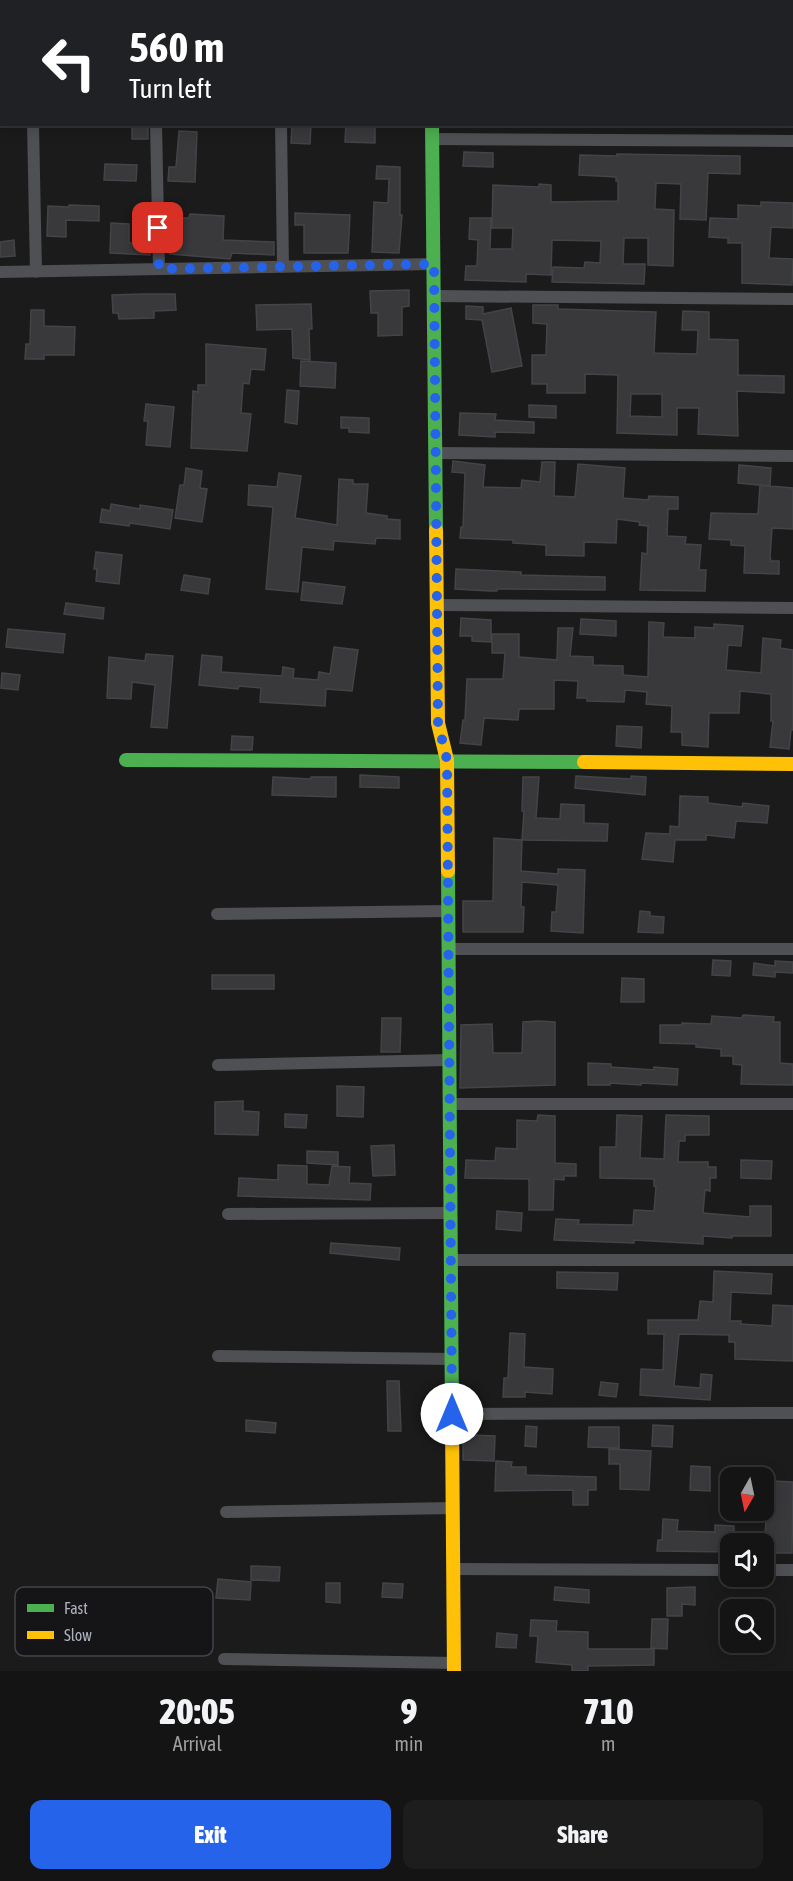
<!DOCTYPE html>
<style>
:root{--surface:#141414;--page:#1d1d1d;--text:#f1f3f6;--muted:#9d9ea0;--line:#333334;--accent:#2563eb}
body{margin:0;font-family:"Asap Condensed",sans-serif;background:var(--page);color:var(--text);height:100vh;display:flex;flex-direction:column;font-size:22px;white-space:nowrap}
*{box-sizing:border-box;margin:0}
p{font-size:20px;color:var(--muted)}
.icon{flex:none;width:33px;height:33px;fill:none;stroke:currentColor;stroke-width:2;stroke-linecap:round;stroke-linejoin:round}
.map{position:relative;height:1671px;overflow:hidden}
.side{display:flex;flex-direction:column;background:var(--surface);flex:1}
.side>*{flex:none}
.guide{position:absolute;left:0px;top:0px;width:794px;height:126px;box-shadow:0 3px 15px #0003,0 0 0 2px var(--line);background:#202124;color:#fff;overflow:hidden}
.needle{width:39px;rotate:189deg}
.controls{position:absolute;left:720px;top:1467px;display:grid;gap:12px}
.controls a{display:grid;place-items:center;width:54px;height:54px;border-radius:12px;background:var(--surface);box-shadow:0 3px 15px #0003,0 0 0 2px var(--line);font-size:30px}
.pin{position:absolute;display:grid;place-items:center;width:51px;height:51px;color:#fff;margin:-26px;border-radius:12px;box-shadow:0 3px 9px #0006}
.me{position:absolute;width:66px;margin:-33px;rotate:0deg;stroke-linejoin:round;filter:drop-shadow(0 0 4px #0008)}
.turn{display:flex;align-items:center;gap:21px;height:126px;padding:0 30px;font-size:27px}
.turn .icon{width:78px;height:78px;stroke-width:2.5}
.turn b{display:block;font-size:42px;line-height:51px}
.eta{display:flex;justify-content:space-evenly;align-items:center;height:102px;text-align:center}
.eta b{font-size:36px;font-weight:800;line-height:42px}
.button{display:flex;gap:12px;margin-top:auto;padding:12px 30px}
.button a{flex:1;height:69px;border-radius:12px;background:var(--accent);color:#fff;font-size:24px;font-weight:800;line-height:69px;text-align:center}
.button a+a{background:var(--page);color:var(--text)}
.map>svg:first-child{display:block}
</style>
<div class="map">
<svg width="793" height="1671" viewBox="0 0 793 1671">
<rect width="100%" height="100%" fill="#1b1b1b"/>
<path fill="#39393b" stroke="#434447" stroke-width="1.5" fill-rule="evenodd" d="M132 124H148V139H132Z
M292 124H311L310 144 291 143Z
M346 124H375V143L345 142Z
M179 131 197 132 195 182 168 181 169 167H176Z
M464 152 493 153V167L463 166Z
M617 154 740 156V174L708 173 706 220 680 219 681 184 656 183 655 209 674 210 673 266 648 265V238H624L623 264H645L644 284 552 282 553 267 584 268 585 262 600 263 601 241 552 240 551 275 526 274V282L465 280 466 266H477L478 240 469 239 470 218H491L490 249H512L513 228H492L493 185 539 187V184L551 185V202L618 201V181H616V177L579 175 580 155 617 156Z
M105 164 137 165 136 181 104 180Z
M377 166 400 167V215H402L399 253 372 252 374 202 388 203 389 179H376Z
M761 202 793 203V228L771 227 769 258 793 259 792 285 742 283V243H728V238L709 237 710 218 738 219V205L761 206Z
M69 205 99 206V221L66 220V237L47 236 48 206 69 207Z
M295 213 350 215 348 253H304V225H295Z
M190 214 224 216 223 240 274 242V255L232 253 230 259 170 254 171 218H189Z
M111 223 129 224V243H150V255L110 253Z
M14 240 15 256 0 257V242Z
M409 290V306L402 307V335L378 336V313H371L370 291Z
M143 294H175L176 310 154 311V318L119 319 118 313H113L112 295Z
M311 304 312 329H309L310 360 293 358 292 329 257 330 256 305Z
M533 305H558V309L656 312 654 353 697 354 698 330H682L683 311 709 312V339L738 340V375L784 376V393L737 391 738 436 698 434 699 408H677V435L617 433 618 375 585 374V393H547V384H532V355H546L547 324 533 323ZM631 394H662V417L630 416Z
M466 306 483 307V314L511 308 522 366 492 372 482 320 466 319Z
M31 310H44V326L75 327 74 355H44V359H25L26 344H30Z
M206 344 266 349 264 370 251 369 249 384 243 383 241 413 251 414 247 451 191 448 193 391 198 392V385H206Z
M301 361 336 363 335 388 300 386Z
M287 390 299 391 297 424 285 422Z
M146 404 174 407 170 447 146 445 148 421H144Z
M529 405 556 406V418L529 417Z
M460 413 496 414 495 420 534 422V433L495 432V437L459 435Z
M341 417 369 418V433L349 432V428H341Z
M453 461 485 465 483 487 521 488 522 480 540 482 542 462H555L554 496 575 497 578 464 625 468 623 498 648 500 649 496 678 497V509H668L667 536 686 537 685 544 701 545 699 570H706L705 591 640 590 642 553 647 554 648 526 639 525 640 522 617 519 616 543 584 542V556L546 555V545L513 543V540L460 538 461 527H463L465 473 452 472Z
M739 465 771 468 770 486 738 483Z
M186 468 202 471 200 488 207 489 202 522 175 518 180 485H184Z
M279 473 301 476 295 518 337 525 339 479 353 480V484H368L366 513 387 516V519L400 520V539L376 538 375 544 335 541H334L333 550 302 547 298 592 266 589 273 507 248 505 249 485 277 487Z
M760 485 793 488V529L772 528 770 557 771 561H779V574L744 573 745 546 731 545V540L709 539 711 513 758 514Z
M111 504 140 509V505L173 510 170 529 130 523 129 526 100 522 102 509 110 511Z
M96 552 122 555 119 584 96 581 97 569H94Z
M456 569 521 572V575L605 577V590L497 589V591H490L455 589Z
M184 575 210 579 208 594 181 590Z
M303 582 345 587 342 604 301 600Z
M66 603 104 608 103 619 64 614Z
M461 618 491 620V642L472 641V636H460Z
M581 619 616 621V636L580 634Z
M649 622 664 623 663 637 695 638V627L714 628V624L743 626 741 646 728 645 726 670 761 673 763 638 781 640 780 648 793 650V730H791L789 749 770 747 773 721H771V694L740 691 739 713H709L708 747 682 745V732H671L672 706 646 704 647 692 625 690 624 702 587 701V698H577L578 681 554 680V709H519L518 720 484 718 481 745 460 743 463 720H465L467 679H503L505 653H492V634H519V657L557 660 558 628H573L570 656 593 657V665L623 666V675L648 677Z
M8 629 65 634 63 653 6 647Z
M334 647 358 650 352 691 326 689 325 706 260 702 261 688 239 686 238 689 199 685 202 655 222 657 221 672 282 676 283 667 294 669 293 678 318 680 319 672 330 674Z
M146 654 173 656 167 728 151 727 155 685 132 682 131 699 107 698 109 657 145 661Z
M2 673 20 675 18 690 1 688Z
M617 726 642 727 641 748 616 746Z
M232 736 253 737 252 750H231Z
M360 775 399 777V788L360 787Z
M576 776 631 779V776L646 777 645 795 575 788Z
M273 777 311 779V777H336V797L272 795Z
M523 777H539L536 818 560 819 561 804 584 805V823L608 824 607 841 522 840 524 811H522Z
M680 796 708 797V803L742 807 743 803 769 806 767 823 736 821 734 838 706 835V840H675L673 862 642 859 646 833 670 834V826L679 827Z
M494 838 522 840 521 871 558 874V869L585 870 583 933 551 931 552 912H556L558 885 522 882 521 907H524L523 932H463V901H493Z
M640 911 650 912V916L664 917 663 933 638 932Z
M713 960 731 961 730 976 712 975Z
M775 961 793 962V973L775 972V977L753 975 754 963 775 966Z
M212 975H274V989H212Z
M622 978 644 979V1002H621Z
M743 1015 774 1017 773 1022H780V1063L793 1064V1085L741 1084 742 1065 733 1064V1056H721V1049L696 1047V1044L660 1043V1025H682V1023L711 1024 712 1016 742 1018Z
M382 1018H401L400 1052H381Z
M538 1021 555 1022V1085L460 1088 461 1025 492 1024 493 1053H522L523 1022Z
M588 1063 611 1064V1067L654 1070V1067L678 1069 677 1085 641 1083V1085L610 1083V1085H588Z
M337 1086 364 1087 363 1117 337 1116Z
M243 1101V1111L259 1112 258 1135 215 1134V1102Z
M285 1114 307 1115 306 1128 285 1127Z
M538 1115 555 1116V1163L576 1164V1176H564V1180L554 1179 553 1210H529V1179L465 1178 466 1160 495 1161 496 1148 517 1149V1120L537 1121Z
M617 1115 642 1116 640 1158 664 1159 666 1115 709 1116V1135H685V1141H679L678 1162H708V1167H716V1178H710V1191L705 1190 703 1213 750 1217V1206H771V1236H732V1238L703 1236V1244L634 1240V1243L554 1240 556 1219 579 1220 578 1224 633 1225 634 1210 654 1211 656 1187 654 1186V1179L600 1178V1147H616Z
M394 1145 395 1175 373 1176 371 1146Z
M307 1151 338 1152V1165L307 1163Z
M741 1160 772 1161 771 1179 741 1178Z
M278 1165 307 1166V1184L329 1185 332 1166 350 1167 349 1183 371 1184 370 1200 238 1196 239 1178 278 1180Z
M497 1211 522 1213 521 1231 496 1229Z
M331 1243 400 1248 399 1260 330 1253Z
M714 1271 772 1274 771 1294 731 1292 730 1321H741V1324L772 1326 773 1305 793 1306V1361L735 1359V1342H729V1335L679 1334 674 1386 700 1388 701 1374 712 1375 710 1400 640 1395 641 1369 663 1370 664 1334H648V1320H698L700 1301 713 1302Z
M557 1272 618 1273 617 1290 557 1288Z
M510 1333 525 1334 524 1367 553 1369 552 1394 525 1392V1397H503L504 1378H508Z
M387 1381H399L401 1431H388Z
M601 1382 618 1384 616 1397 599 1395Z
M246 1420 276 1423 275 1433 246 1431Z
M653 1425 673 1426 672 1447 652 1446Z
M526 1426 537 1427 536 1447 525 1446Z
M463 1427H473L472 1435 495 1436 494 1461 463 1460Z
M589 1427H619V1448L588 1447Z
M609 1449 651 1451 649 1490 620 1489V1464H609Z
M496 1461 512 1462 511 1467H526V1475L596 1477V1490H588V1505H573V1490L495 1491Z
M691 1466 710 1467V1491L690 1490Z
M773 1481 793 1482 792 1553H764V1534H765L767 1509 772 1510Z
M663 1519 678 1520 677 1531 715 1532V1525L734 1526V1544H730V1552L657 1551 658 1540H662Z
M251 1566 280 1567 279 1581 251 1580Z
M218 1579 251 1582 250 1600 216 1598Z
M326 1583H340V1603L326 1602Z
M383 1583 403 1584 402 1598 382 1597Z
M555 1587 589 1590V1603L554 1600Z
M695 1587V1605L682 1604V1616H667V1588Z
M652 1619H668L667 1649 651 1648Z
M531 1620 557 1621 556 1631 588 1632V1649H654V1665L588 1666V1671H572V1665L536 1662 538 1636H530Z
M497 1633 517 1635 516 1648 496 1647Z"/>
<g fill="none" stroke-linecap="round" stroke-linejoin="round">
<path stroke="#4f5054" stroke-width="12" d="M32 0V2
M154 0V2
M279 0V2
M33 124 36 272
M156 124 159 269
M281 124 283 267
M432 139 793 141
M0 272 434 264
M434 296 793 299
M436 453 793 456
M438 605 793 608
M217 914 448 911
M448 949H793
M218 1065 449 1060
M449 1104H793
M228 1214 450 1213
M451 1260H793
M218 1356 452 1359
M452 1414 793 1413
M226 1512 453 1508
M453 1569 730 1570
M764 1570H793
M224 1659 454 1663"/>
<path stroke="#4caf50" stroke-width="14" d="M430 0V2
M432 124 436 530
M126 760 584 762
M448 871 452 1420"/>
<path stroke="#ffc107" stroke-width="14" d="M436 530 438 723 447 760 448 871
M584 762 793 764
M452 1420 454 1671"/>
</g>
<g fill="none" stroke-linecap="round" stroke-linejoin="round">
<path stroke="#2563eb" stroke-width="10" stroke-dasharray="0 18" d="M158 228 159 269 434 264 438 723 447 760 452 1414"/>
</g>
<rect x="15" y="1587" width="198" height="69" rx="9" fill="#151518" stroke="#434449" stroke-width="1.5"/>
<rect x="27" y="1604" width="27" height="8" fill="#4caf50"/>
<rect x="27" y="1631" width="27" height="8" fill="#ffc107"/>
<g font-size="16" fill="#adb2bc">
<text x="64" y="1614">Fast</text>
<text x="64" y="1641">Slow</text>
</g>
</svg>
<div class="controls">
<a><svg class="needle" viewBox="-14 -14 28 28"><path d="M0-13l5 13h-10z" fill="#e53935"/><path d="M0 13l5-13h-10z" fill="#9d9ea0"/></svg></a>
<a><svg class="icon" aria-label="sound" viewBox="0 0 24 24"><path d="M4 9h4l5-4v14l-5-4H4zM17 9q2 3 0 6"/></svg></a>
<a><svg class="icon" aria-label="search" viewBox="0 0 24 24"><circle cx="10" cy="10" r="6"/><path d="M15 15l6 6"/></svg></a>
</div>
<div class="pin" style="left:158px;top:228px;background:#d93025"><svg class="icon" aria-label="arrive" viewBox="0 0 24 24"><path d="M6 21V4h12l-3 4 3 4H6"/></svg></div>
<svg class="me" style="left:452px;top:1414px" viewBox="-20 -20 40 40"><circle r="19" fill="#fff"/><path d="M0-13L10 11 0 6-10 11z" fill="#2563eb"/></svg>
<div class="guide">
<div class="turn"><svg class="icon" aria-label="left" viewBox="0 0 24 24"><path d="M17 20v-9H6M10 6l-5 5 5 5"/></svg><div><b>560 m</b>Turn left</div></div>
</div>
</div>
<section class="side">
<div class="eta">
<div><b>20:05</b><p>Arrival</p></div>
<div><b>9</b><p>min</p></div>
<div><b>710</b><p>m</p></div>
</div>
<div class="button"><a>Exit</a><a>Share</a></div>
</section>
